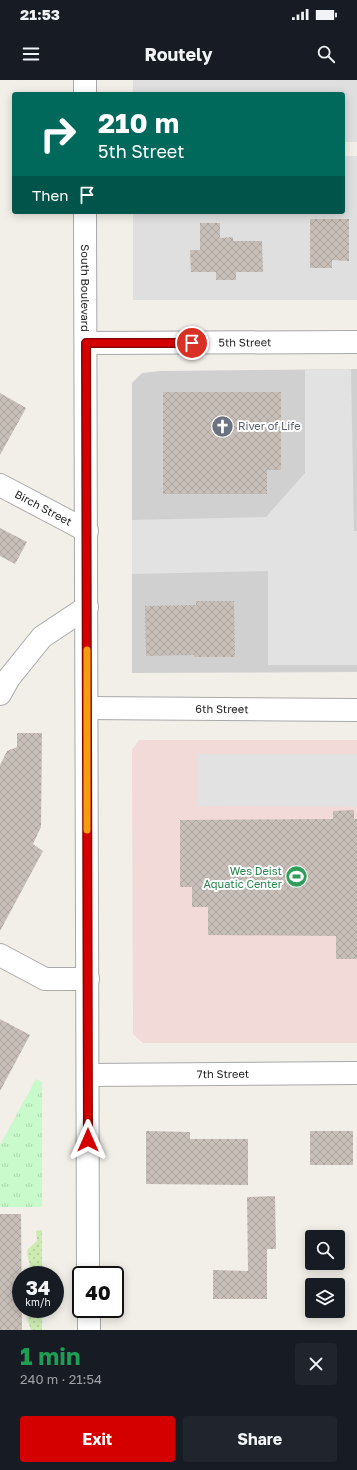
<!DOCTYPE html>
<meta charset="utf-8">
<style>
:root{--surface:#171b24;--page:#20242c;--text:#f1f3f6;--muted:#9ea1a6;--accent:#d40000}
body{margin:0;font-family:"Golos Text",sans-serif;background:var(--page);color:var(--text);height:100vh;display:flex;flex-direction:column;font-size:15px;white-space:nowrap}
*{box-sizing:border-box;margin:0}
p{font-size:13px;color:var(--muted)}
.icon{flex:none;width:22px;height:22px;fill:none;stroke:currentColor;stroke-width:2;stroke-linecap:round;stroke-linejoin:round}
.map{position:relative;height:1250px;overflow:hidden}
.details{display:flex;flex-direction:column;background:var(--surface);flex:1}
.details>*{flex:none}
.top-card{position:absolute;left:12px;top:12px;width:333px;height:122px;border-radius:4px;box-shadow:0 2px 10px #0003;background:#00695c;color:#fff;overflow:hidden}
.tools{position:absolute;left:305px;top:1150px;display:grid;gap:8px}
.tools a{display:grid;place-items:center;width:40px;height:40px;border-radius:4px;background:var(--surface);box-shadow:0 2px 10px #0003;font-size:20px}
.speed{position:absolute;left:12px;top:1186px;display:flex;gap:8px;font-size:20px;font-weight:700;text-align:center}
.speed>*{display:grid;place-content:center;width:52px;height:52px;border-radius:50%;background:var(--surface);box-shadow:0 2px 10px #0003;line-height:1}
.speed small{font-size:10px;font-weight:400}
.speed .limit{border:2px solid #111;border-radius:6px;background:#fff;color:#111}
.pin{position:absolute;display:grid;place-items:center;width:34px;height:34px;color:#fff;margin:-17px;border:2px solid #fff;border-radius:50%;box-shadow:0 1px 4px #0007}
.me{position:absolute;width:44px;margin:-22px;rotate:0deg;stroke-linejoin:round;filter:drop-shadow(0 0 3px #0008)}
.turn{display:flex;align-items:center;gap:14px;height:84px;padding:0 20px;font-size:18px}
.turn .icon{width:52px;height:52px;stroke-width:2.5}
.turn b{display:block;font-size:28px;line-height:34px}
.then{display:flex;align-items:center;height:38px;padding:0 20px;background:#0003;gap:8px;font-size:15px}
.round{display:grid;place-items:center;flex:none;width:42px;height:42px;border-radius:4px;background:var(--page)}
.summary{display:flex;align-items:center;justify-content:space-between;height:68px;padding:0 20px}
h1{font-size:24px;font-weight:700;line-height:30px;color:#1e9e55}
.cta{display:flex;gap:8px;margin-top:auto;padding:8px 20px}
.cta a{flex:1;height:46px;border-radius:4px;background:var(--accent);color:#fff;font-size:16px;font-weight:700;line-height:46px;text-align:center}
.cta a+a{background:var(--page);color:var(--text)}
.status{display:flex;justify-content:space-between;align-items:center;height:28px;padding:0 20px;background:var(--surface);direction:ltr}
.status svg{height:11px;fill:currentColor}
header{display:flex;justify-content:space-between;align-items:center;height:52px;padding:0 20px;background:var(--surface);font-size:18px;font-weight:700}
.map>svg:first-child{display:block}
</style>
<div class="status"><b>21:53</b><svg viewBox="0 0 49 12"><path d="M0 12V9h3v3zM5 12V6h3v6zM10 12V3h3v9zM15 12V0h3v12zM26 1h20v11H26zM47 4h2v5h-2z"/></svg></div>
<header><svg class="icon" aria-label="menu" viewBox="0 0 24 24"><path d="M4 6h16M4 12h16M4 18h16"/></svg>Routely<svg class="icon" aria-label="search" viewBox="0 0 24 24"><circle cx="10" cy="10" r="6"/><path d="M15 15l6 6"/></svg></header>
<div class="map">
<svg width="357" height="1250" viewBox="0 0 357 1250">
<defs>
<pattern id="grass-dots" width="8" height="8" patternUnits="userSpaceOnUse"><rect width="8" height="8" fill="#cdebb0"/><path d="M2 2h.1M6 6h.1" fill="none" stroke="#b0c997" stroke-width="1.8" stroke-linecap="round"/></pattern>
<pattern id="park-tufts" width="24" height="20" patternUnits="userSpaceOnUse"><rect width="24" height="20" fill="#c8facc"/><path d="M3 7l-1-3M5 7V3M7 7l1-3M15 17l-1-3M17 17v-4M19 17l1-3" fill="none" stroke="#acd6af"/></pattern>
<pattern id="building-cross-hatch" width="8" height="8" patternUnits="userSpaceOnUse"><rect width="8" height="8" fill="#c7bfb8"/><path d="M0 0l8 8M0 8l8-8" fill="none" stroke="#aba49e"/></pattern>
</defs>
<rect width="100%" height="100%" fill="#f2efe9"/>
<path fill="#e0dfdf" d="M133 0H357V62H343V14H133Z
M343 76H357V220H133V132H343Z"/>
<path fill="#f2dad9" d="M139 660H357V963H143L133 954 132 670Z"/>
<path fill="#d0d0d0" d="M357 289V592L132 593V303L142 293 160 291Z"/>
<path fill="url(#grass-dots)" d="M42 1150V1195H27L30 1185 27 1174 28 1169 37 1161 36 1151Z
M29 1229H42V1250H31L27 1238Z"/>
<path fill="url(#park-tufts)" d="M36 999 42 1002V1127H0V1065Z"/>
<path fill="#e2e2e2" d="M305 289H351L354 451H357V585H268V491L132 494V440L266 437 305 393Z
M197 674H357V727L198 726Z"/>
<path fill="url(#building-cross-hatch)" d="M310 139H349V181L332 180V188H310Z
M200 143H220V158L233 157V161H262L263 192H236V200H216V192H191L190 170H200Z
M163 312H281V390H267V414H163Z
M0 313 26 328 0 375Z
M0 448 27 462 15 484 0 476Z
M196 521H234L235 577H194V575L146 576 145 526 196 525Z
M17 653H42L41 747 33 764 43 771 0 851V685L7 671 17 667Z
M354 730V739H357V879H336V856L208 855V827H192V807H180V740L333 739V731Z
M0 939 30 955 0 1011Z
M146 1051 190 1052V1059H248V1105L146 1104Z
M310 1051H353V1085H310Z
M275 1116 276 1169H267V1219H213V1190L248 1191 247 1117Z
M0 1134H21L22 1250H0Z"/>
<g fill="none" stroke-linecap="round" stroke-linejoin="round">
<defs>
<g id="minor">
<path d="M0 614 9 598 42 557 87 527"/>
<path d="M0 875 45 899H88"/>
<path id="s1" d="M88 995 357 993"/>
</g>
<g id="tertiary">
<path d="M85 0V14"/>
<path id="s2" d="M85 132 88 1195"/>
<path id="s3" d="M86 263 357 262"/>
<path id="s4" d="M0 405 87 451"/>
<path id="s5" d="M87 628 357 630"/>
<path d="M89 1229V1250"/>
</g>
</defs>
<use href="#minor" stroke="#a9a9a9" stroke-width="24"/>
<use href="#tertiary" stroke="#a9a9a9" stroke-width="24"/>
<use href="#minor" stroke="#fff" stroke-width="22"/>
<use href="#tertiary" stroke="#fff" stroke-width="22"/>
</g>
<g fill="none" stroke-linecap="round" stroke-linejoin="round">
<defs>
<path id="route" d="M88 1060 86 263H192"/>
</defs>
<use href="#route" stroke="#8a0000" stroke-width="10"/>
<use href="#route" stroke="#d40000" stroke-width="7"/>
<path stroke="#f59e0b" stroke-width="7" d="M87 570V750"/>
</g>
<defs>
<symbol id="church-disc" viewBox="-11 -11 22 22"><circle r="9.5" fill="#6b7280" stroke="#fff"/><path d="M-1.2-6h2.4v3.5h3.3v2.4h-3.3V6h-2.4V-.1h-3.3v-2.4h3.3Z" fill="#fff"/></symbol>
<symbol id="stadium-disc" viewBox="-11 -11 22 22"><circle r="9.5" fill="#2e9e5b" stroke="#fff"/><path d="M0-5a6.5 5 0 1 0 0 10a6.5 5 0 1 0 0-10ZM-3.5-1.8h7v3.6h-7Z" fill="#fff"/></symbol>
</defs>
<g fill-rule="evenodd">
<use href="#church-disc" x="210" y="334" width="25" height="25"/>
<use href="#stadium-disc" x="284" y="784" width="25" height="25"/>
</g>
<g text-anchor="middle" stroke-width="4" stroke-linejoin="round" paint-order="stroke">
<g font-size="11" fill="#222" stroke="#fff">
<text dy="4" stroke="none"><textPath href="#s2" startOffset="76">South Boulevard</textPath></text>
<text dy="4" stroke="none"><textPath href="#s3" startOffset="159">5th Street</textPath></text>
<text dy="4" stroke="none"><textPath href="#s4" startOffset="49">Birch Street</textPath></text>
<text dy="4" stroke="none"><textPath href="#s5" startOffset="135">6th Street</textPath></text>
<text dy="4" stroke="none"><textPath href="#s1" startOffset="135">7th Street</textPath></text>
</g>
<g font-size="11" fill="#5b616d" stroke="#fff" text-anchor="start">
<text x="238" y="350">River of Life</text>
</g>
<g font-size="11" fill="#27864d" stroke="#fff" text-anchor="end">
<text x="282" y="795">Wes Deist<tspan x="282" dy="13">Aquatic Center</tspan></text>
</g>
</g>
</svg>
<div class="tools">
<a><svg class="icon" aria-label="search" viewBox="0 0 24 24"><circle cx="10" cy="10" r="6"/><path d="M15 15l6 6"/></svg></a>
<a><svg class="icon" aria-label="layers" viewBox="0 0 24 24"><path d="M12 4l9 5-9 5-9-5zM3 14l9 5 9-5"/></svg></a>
</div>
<div class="speed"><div>34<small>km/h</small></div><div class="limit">40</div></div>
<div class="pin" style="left:192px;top:263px;background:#d93025"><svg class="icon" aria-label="arrive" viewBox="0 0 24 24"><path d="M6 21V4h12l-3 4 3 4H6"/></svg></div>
<svg class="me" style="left:88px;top:1060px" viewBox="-20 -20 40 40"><path d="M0-17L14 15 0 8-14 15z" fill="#d40000" stroke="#fff" stroke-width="4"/></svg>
<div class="top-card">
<div class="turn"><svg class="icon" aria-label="right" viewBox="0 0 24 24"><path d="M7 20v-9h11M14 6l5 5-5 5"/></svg><div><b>210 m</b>5th Street</div></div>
<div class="then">Then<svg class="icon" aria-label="arrive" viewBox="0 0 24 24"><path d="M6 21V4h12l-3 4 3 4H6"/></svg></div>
</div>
</div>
<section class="details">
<div class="summary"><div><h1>1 min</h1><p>240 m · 21:54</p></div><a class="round"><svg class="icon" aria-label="close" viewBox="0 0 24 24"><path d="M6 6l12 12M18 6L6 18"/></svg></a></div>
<div class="cta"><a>Exit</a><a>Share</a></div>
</section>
